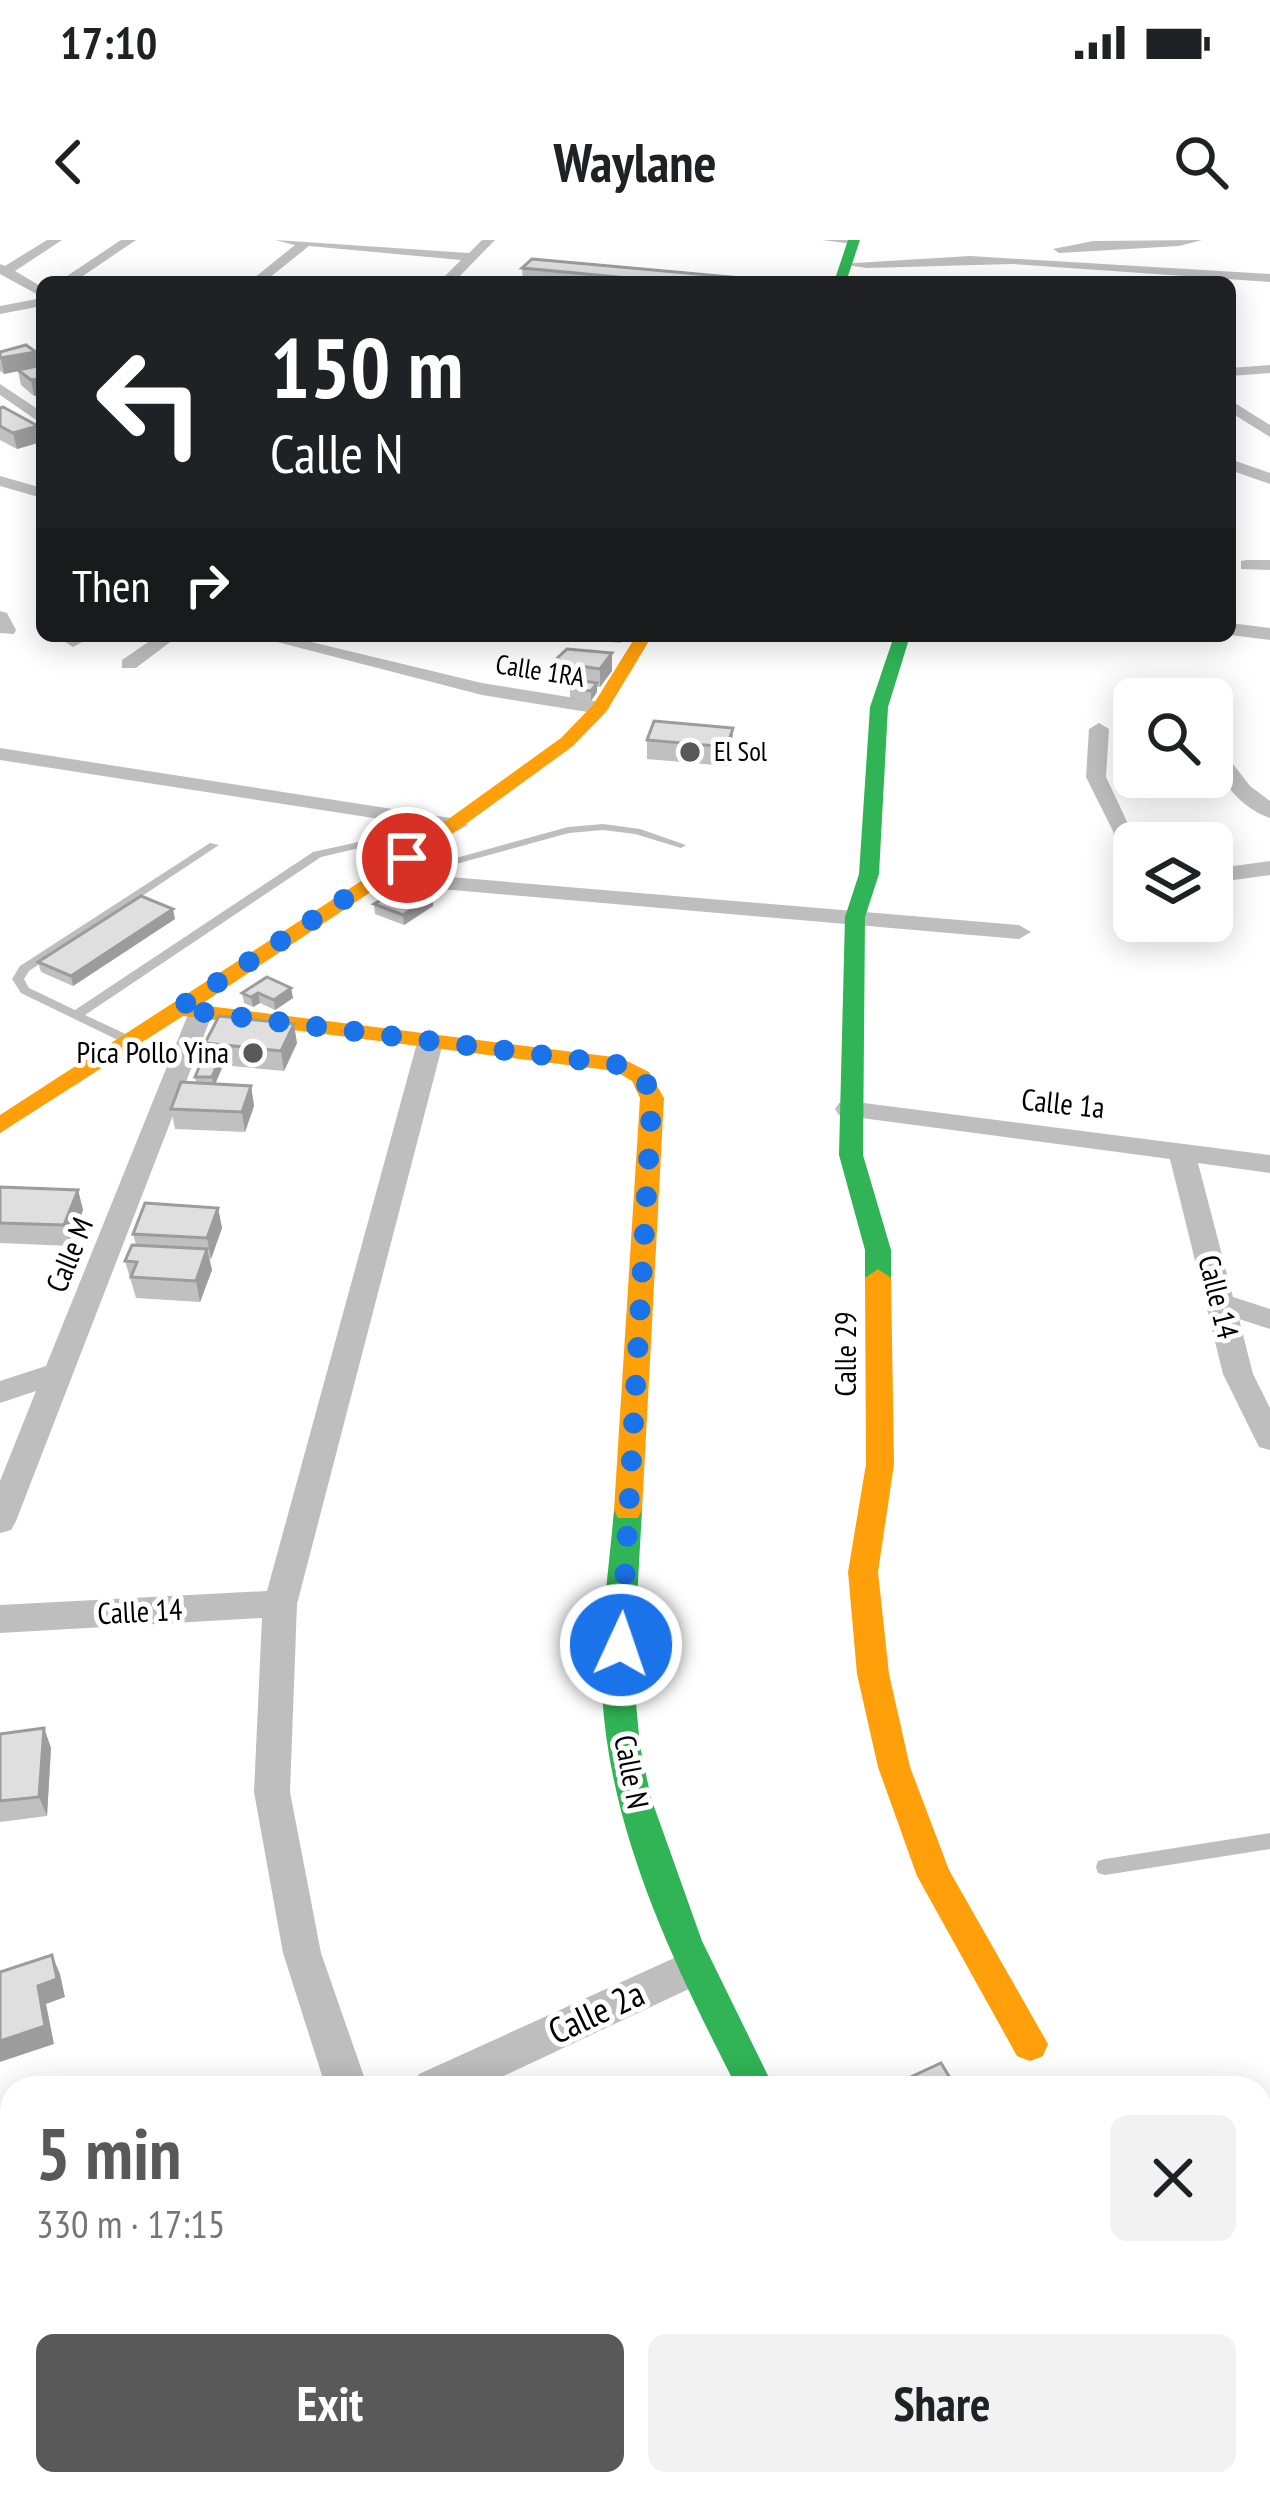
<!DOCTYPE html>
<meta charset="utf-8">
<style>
:root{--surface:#fff;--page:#f2f2f2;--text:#202124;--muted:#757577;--accent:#595959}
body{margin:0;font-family:"PT Sans Narrow",sans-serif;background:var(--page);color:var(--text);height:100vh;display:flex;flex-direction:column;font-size:45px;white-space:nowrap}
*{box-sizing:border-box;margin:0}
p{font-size:39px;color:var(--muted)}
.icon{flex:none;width:66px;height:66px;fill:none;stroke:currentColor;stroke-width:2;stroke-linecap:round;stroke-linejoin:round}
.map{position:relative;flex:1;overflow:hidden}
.side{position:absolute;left:0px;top:1836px;width:1272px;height:420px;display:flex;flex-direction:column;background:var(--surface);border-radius:36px 36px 0 0;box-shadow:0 6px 30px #0003}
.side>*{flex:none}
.guide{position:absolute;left:36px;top:36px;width:1200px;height:366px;border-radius:18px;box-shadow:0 6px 30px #0003;background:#202124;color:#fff;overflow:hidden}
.controls{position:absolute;left:1113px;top:438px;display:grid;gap:24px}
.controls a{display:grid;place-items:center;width:120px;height:120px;border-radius:18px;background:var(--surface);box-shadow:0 6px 30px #0003;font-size:60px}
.pin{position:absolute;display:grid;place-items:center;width:102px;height:102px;color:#fff;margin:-51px;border:6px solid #fff;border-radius:50%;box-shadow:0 3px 12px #0007}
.me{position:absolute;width:132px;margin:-66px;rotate:3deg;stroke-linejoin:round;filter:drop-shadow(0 0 9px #0008)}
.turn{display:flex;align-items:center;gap:42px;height:252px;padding:0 36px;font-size:54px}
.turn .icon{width:156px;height:156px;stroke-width:2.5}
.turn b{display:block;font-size:84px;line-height:102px}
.then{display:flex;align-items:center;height:114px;padding:0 36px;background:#0003;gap:24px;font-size:45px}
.round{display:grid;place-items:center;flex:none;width:126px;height:126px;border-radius:18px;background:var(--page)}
.summary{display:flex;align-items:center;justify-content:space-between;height:204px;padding:0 36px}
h1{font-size:72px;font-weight:700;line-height:90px;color:var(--accent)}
.cta{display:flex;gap:24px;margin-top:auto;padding:24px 36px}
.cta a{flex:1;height:138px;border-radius:18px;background:var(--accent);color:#fff;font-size:48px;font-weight:700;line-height:138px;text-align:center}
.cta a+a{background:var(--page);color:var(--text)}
.status{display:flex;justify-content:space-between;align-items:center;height:84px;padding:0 60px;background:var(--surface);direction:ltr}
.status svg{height:33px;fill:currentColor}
header{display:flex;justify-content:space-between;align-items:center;height:156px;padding:0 36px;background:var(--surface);font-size:54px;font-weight:700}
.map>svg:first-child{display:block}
</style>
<div class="status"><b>17:10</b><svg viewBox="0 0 49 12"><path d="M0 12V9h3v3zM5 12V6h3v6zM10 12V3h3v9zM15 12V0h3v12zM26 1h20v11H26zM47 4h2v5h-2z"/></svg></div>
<header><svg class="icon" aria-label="back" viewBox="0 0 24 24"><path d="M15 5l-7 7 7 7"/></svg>Waylane<svg class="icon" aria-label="search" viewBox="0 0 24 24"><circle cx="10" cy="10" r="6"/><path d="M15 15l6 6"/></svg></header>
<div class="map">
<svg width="1270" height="2256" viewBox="0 0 1270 2256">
<rect width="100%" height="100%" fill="#fff"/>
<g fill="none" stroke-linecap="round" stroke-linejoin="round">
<path fill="#bebebe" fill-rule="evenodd" d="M822 0H852L856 2 853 4Z
M603 584 640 589 686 605 681 608 635 594 603 590 569 593 456 624 409 621 403 618 409 615 456 618 568 587Z
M381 597 424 598 429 601 424 604 381 603 321 617 85 775 132 797V803H124L21 753 12 739 20 726 210 603 219 605 29 731 24 739 29 748 75 770 313 612Z
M1270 1593V1609L1105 1635 1098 1633 1096 1627 1098 1621 1105 1619Z"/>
<path fill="#bebebe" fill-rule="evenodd" d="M47 0H62L15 31 42 47V57L0 34V24L5 26Z
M121 0H136L74 42H58Z
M275 0 469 13 482 0H495L454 42H439L461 20 309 6 264 42H249L295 5Z
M1202 0 1179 6 1059 13 1053 9 1093 1Z
M970 16 1270 34V42L1012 24 867 28 839 24Z
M42 58V66L0 74V66Z
M1270 125V133L1230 136V128Z
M0 144 42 172V184L0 155Z
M1230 160 1270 185V197L1230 172Z
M1230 219 1270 233V244L1230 230Z
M0 236 42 248V258L0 246Z
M1247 320H1270V330L1241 329V321Z
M0 371 7 373 16 390 14 394 0 393Z
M1230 383 1270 388V400L1230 395Z
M69 396H93L73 407 64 401Z
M157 396H178L136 428H122V420Z
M254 396H286L482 443 600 462 610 468 600 474 482 455Z
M1099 483 1109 489 1106 537 1137 603 1134 652 1123 645 1113 591 1086 537 1089 489Z
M1212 504 1219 506 1250 546 1270 561V578C1240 568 1212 535 1212 504Z
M0 508 457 579 468 585 457 591 0 520Z
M1270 621V635L1212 643V629Z
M379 631 1019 685 1031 692 1019 699 371 643 368 638Z
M201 765 213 772 16 1281 11 1290 0 1293V1241L36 1151 0 1163V1141L46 1126 189 772Z
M430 795 443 803 297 1364 290 1552 321 1713 368 1848H326L283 1713 254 1552 262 1378 0 1393V1365L267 1351 417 803Z
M848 861 1270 915V933L1198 923 1233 1057 1270 1069V1089L1239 1079 1253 1134 1270 1168V1210L1259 1207 1223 1134 1170 919 839 875 835 869 839 863Z
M694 1709 708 1714 714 1727 708 1740 478 1848H413L419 1834Z
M12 2028V2073L0 2078V2033Z
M452 2244H500L504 2256H456Z
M939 2244H988L993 2256H944Z"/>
<path fill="#30b455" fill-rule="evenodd" d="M848 0H860L846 42H834Z
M894 396H910L888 467 879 634 865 677 863 915 891 1010V1038L878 1047 865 1038V1010L839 915 845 677 859 634 870 467Z
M628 1259 638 1262 642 1270 633 1431 640 1506 651 1558 702 1701 774 1848H737C674 1724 610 1594 602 1453 599 1392 609 1330 614 1270L618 1262Z"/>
<path fill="#ff9f0a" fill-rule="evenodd" d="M636 396H652L606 472 573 506 386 642 200 765 621 818 649 832 664 858 642 1270 638 1278H618L614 1270 640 858 632 841 615 831 183 776 0 893V875L372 634 561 498 593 465Z
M878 1029 891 1038 894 1224 878 1332 889 1434 910 1527 949 1630 1048 1804 1043 1816 1030 1821 1017 1816 917 1636 878 1527 857 1434 848 1332 866 1224 865 1038Z"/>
</g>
<path fill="#c0c0c0" d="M522 28 774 42H523Z
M26 105 34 156 21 145 18 131 4 134 0 131V112Z
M0 168 41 202 17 209 0 200Z
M550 396H624L621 403Z
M553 422 612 431 600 447H597V452L591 461 570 458V448L574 443 553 440Z
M647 500 732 506 727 526 647 519Z
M433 656V666L404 685 375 674 374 664Z
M175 679 73 746 41 732 38 722Z
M291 748 293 758 275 770 260 763 253 767 244 763 242 753Z
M205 803H297L284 831 221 825 222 828 215 844 251 846 254 866 245 892 175 889 171 869 196 843 195 837 207 818Z
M0 947 78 950 83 970 70 1006 0 1003Z
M218 968 222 988 211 1019 209 1018 212 1030 200 1062 136 1058 125 1021 136 1005 133 994Z
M44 1488 51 1508 47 1576 0 1582V1494Z
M726 2244H828L807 2256H732Z
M1026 2244H1192L1197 2256H1024L1022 2252Z"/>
<path fill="#9c9c9c" d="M36 112 39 127 4 134 1 119Z
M42 138V154L34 156 31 140Z
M38 186 41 202 17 209 13 193Z
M612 413V431L600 447V429Z
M597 443V452L591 461V451Z
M733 488 732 506 727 526V507Z
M433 656V666L404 685 403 675Z
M173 669 175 679 73 746 71 736Z
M291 748 293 758 275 770 274 760Z
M258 753 260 763 253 767 251 757Z
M294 784 297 803 284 831 281 811Z
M220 818 222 828 214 847 212 837Z
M251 846 254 866 245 892 242 872Z
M78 950 83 970 70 1006 64 985Z
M218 968 222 988 211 1019 207 998Z
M207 1009 212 1030 200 1062 196 1041Z
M44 1488 51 1508 47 1576 39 1557Z
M52 1715 60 1734 65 1757 46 1764 54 1804 0 1822V1801L38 1746Z
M807 2244H828L807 2256H787Z"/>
<path fill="#dfdfdf" stroke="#9c9c9c" stroke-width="3" d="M532 19 774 41 671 42 522 28Z
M26 105 36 112 0 118V112Z
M42 125V138L31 140 18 130Z
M3 167 38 186 13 193 0 186V168Z
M567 409 612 413 600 429 553 422Z
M576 440 597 443 591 451 570 448Z
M654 481 733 488 727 507 647 500Z
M396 652 433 656 403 675 374 664Z
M141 656 173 669 71 736 38 722Z
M267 737 291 748 274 760 258 753 251 757 242 753Z
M219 776 294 784 281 811 205 803Z
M203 818H220L212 837H195Z
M181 842 251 846 242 872 171 869Z
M0 947 78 950 64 985 0 983Z
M145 963 218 968 207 998 133 994Z
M132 1005 207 1009 196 1041 131 1037 137 1022 125 1021Z
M44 1488 39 1557 0 1561V1494Z
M52 1715 57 1739 38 1746 45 1786 0 1801V1732Z
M941 1823 956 1848H887Z
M735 2244H807L787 2256H741Z
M1031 2244H1192L1197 2256H1036Z"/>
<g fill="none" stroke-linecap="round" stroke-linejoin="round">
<path stroke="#1a73e8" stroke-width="21" stroke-dasharray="0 37.8" d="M407 618 177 769 621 825 644 838 652 858 621 1405"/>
</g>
<g fill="#595959" stroke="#fff" stroke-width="4.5">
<circle cx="690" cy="512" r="12"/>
<circle cx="253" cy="813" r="12"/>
</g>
<g text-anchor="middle" stroke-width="10" stroke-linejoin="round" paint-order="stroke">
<g font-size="27" fill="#000" stroke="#fff">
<text transform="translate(540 431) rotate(9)" y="9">Calle 1RA</text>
</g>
<g font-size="27" fill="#000" stroke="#fff" text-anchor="start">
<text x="714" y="521">El Sol</text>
</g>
<g font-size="30" fill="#000" stroke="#fff" text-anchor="end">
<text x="229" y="823">Pica Pollo Yina</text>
</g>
<g font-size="30" fill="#000" stroke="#fff">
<text transform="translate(1063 864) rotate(6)" y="10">Calle 1a</text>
<text transform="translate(70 1015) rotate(-68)" y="10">Calle M</text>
<text transform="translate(1218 1057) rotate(76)" y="10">Calle 14</text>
<text transform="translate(846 1114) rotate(-90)" y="10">Calle 29</text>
<text transform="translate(140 1372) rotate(-3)" y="10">Calle 14</text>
<text transform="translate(631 1532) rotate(79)" y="10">Calle N</text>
</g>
<g font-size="36" fill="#000" stroke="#fff">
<text transform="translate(596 1772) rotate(-25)" y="13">Calle 2a</text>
</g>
</g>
</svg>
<div class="controls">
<a><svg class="icon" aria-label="search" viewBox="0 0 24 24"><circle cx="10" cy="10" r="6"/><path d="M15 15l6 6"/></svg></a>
<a><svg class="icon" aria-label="layers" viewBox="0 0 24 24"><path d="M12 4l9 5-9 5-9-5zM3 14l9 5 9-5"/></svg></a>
</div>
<div class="pin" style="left:407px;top:618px;background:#d93025"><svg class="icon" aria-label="arrive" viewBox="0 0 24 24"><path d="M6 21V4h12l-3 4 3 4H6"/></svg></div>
<svg class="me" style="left:621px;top:1405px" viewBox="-20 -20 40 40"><circle r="17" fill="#1a73e8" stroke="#fff" stroke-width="3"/><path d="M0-11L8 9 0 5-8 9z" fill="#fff"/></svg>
<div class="guide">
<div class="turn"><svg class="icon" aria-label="left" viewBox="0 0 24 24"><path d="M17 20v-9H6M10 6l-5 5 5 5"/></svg><div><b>150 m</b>Calle N</div></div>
<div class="then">Then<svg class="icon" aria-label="right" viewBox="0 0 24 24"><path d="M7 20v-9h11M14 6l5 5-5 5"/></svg></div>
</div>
<section class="side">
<div class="summary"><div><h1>5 min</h1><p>330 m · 17:15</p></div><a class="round"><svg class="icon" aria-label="close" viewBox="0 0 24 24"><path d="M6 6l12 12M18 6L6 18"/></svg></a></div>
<div class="cta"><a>Exit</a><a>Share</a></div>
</section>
</div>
